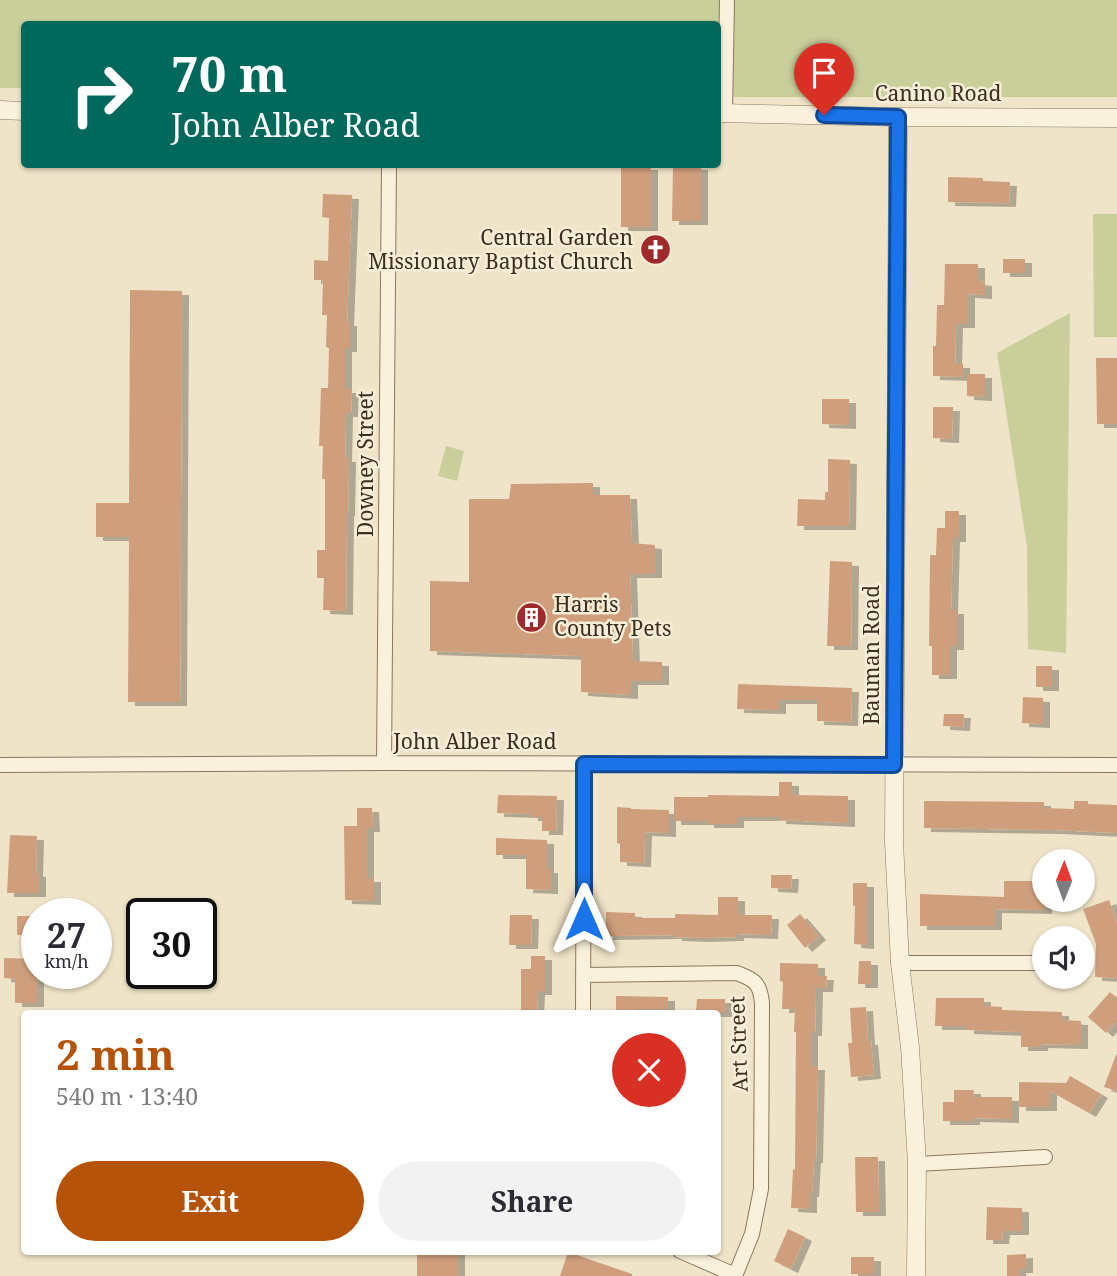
<!DOCTYPE html>
<meta charset="utf-8">
<style>
:root{--surface:#fff;--page:#f2f2f3;--text:#2b2b33;--muted:#7c7c81;--accent:#b45309}
body{margin:0;font-family:"Noto Serif",serif;background:var(--page);color:var(--text);height:100vh;display:flex;flex-direction:column;font-size:26px;white-space:nowrap}
*{box-sizing:border-box;margin:0}
p{font-size:23px;color:var(--muted)}
.icon{flex:none;width:38px;height:38px;fill:none;stroke:currentColor;stroke-width:2;stroke-linecap:round;stroke-linejoin:round}
.map{position:relative;flex:1;overflow:hidden}
.side{position:absolute;left:21px;top:1010px;width:700px;height:245px;display:flex;flex-direction:column;background:var(--surface);border-radius:7px;box-shadow:0 2px 5px #0004}
.side>*{flex:none}
.guide{position:absolute;left:21px;top:21px;width:700px;height:147px;border-radius:7px;box-shadow:0 2px 5px #0004;background:#00695c;color:#fff;overflow:hidden}
.needle{width:46px;rotate:1deg}
.buttons{position:absolute;left:1032px;top:849px;display:grid;gap:14px}
.buttons a{display:grid;place-items:center;width:63px;height:63px;border-radius:50%;background:var(--surface);box-shadow:0 2px 5px #0004;font-size:35px}
.speed{position:absolute;left:21px;top:898px;display:flex;gap:14px;font-size:35px;font-weight:700;text-align:center}
.speed>*{display:grid;place-content:center;width:91px;height:91px;border-radius:50%;background:var(--surface);box-shadow:0 2px 5px #0004;line-height:1}
.speed small{font-size:18px;font-weight:400}
.speed .limit{border:4px solid #111;border-radius:10px;background:#fff;color:#111}
.pin{position:absolute;display:grid;place-items:center;width:60px;height:60px;color:#fff;margin:-72px -30px;border-radius:50% 50% 50% 0;rotate:-45deg;box-shadow:0 0 7px #0007}
.pin .icon{rotate:45deg}
.me{position:absolute;width:77px;margin:-38px;rotate:0deg;stroke-linejoin:round;filter:drop-shadow(0 0 5px #0008)}
.turn{display:flex;align-items:center;gap:24px;height:147px;padding:0 35px;font-size:32px}
.turn .icon{width:91px;height:91px;stroke-width:2.5}
.turn b{display:block;font-size:49px;line-height:60px}
.round{display:grid;place-items:center;flex:none;width:74px;height:74px;border-radius:37px;background:var(--page)}
.overview{display:flex;align-items:center;justify-content:space-between;height:119px;padding:0 35px}
h1{font-size:42px;font-weight:700;line-height:52px;color:var(--accent)}
.button{display:flex;gap:14px;margin-top:auto;padding:14px 35px}
.button a{flex:1;height:80px;border-radius:42px;background:var(--accent);color:#fff;font-size:28px;font-weight:700;line-height:80px;text-align:center}
.button a+a{background:var(--page);color:var(--text)}
.map>svg:first-child{display:block}
</style>
<div class="map">
<svg width="1117" height="1276" viewBox="0 0 1117 1276">
<defs>
<filter id="shadow"><feDropShadow dx="7" dy="4" stdDeviation="0" flood-color="#0004"/></filter>
</defs>
<rect width="100%" height="100%" fill="#f0e4c8"/>
<path fill="#c9cf9b" d="M0 0H1117V97H718V24H24V88H0Z
M1117 214V337H1094L1093 214Z
M1070 313 1066 653 1028 649 1027 547 997 353Z
M446 446 464 451 457 481 438 476Z"/>
<path fill="#cf9f7d" filter="url(#shadow)" d="M673 165 701 166V221H672Z
M621 166H651V227H621Z
M948 177 983 178V181L1010 182 1009 203 948 202Z
M323 194 352 195 347 322H350V348H345V389H352L351 413H346L345 458H349L348 512H347L346 611 323 610 324 578H317V550H325V479H322L323 446H319L320 420 321 388H328L329 348 326 347 327 315H322L323 280H314V260L328 261 329 218 322 217Z
M1003 259H1025V273H1003Z
M945 264H978V281L985 282V295L968 294V324H956L955 364H963V377L933 376V346H936L937 305H944Z
M130 290 182 291 180 702H128L129 537H96V503H129Z
M1096 358H1117V424H1097Z
M967 374H985V397L967 396Z
M822 399H849V425L822 424Z
M933 407H953L952 439 933 438Z
M828 459 850 460 849 526H797L798 499 825 500V492H828Z
M593 483V495H630L632 543 655 545V574H630L633 661 662 662V681H631V695L581 692V656L430 651V581L469 582V499H509L511 484Z
M945 511H959V538H953L951 610H957V646H950V675H932V646H929L930 555H936L937 528H945Z
M830 561 852 562 851 646H827Z
M1036 666H1052V687H1036Z
M738 684 852 688 851 722 817 721V700H779V710L737 709Z
M1023 697 1043 698V724L1022 723Z
M944 714H964L963 727 943 726Z
M779 782H792V795L848 796V823L779 820V817H737V824H707V821H674V797H708V795L779 796Z
M498 795 557 796 556 831H542V817H531V814L497 813Z
M924 801 1044 802V808L1074 809V801H1088V804L1117 805V833L1055 830 924 828Z
M617 807 631 808V809L669 810V833L645 832 644 863 620 862V844L617 843Z
M357 808H372L373 828H367V878H374V901L345 900 344 826H357Z
M10 835 37 836 36 873H39V893H7Z
M496 838 547 840V869H551V890L526 889V855H496Z
M771 875H792L791 889 771 888Z
M1004 881H1045V910L995 909V926H920V894L1004 897Z
M853 883H867V945L854 944 855 906H853Z
M718 897H738V915H772L771 935 737 934V937L701 938 675 937V935L606 936V912L635 913V918H675V914L718 915Z
M1109 900 1117 923V978L1095 977 1096 944 1083 909Z
M800 914 819 936 805 948 787 925Z
M510 915H532L531 945H509Z
M17 916H37V935H17Z
M531 956H545V991H538L537 1013H521V969H531Z
M4 958 37 959V1003H15V979L4 978Z
M859 961H871V984H858Z
M780 963 818 964V976H827L826 988H816L815 1032H811V1066H818L816 1159H814L812 1193H810V1209L791 1208 793 1169 795 1170 796 1032H794L795 1009H782L783 982 780 981Z
M1110 992 1117 998V1021L1106 1033 1088 1017Z
M616 996 668 997V1009H637V1013H616Z
M936 998H984V1006L1002 1007V1010L1062 1012V1020L1081 1021V1045L1041 1044V1047H1021V1032L967 1030V1026H935Z
M697 999H725V1013H702V1012L696 1011Z
M866 1007 868 1041H871L874 1075 851 1077 848 1043H852L850 1008Z
M1116 1055H1117V1091L1104 1087Z
M1070 1076 1101 1094 1089 1113 1050 1091V1107H1019V1082L1066 1083Z
M954 1090H974L973 1097H1012V1119L973 1118V1121H943V1102H954Z
M855 1157H878L879 1212H856Z
M987 1207 1022 1208V1231H1003L1002 1240H986Z
M788 1229 805 1237 791 1269 774 1261Z
M417 1251H458V1276H417Z
M568 1252 632 1274V1276H560Z
M1026 1254V1269H1019V1276H1007V1255Z
M851 1257H874V1274H851Z"/>
<g fill="none" stroke-linecap="round" stroke-linejoin="round">
<defs>
<path id="minor" d="M725 113 727 0
M384 763 389 164
M0 765 384 763 1117 765
M900 963H1045
M583 975 737 973C755 980 760 983 762 1003L761 1189 752 1234 735 1276
M583 1013 584 764
M917 1164 1045 1157
M680 1251 735 1275"/>
<path id="tertiary" d="M0 110 24 111
M718 113 898 117 1117 118
M898 117 894 842 900 963 910 1047 917 1164 916 1276"/>
</defs>
<use href="#minor" stroke="#8d765c" stroke-width="16"/>
<use href="#tertiary" stroke="#8d765c" stroke-width="19"/>
<use href="#minor" stroke="#faf1dc" stroke-width="14"/>
<use href="#tertiary" stroke="#faf1dc" stroke-width="18"/>
</g>
<g fill="none" stroke-linecap="round" stroke-linejoin="round">
<defs>
<path id="route" d="M584 919V764L894 765 898 117 824 115"/>
</defs>
<use href="#route" stroke="#114b97" stroke-width="18"/>
<use href="#route" stroke="#1a73e8" stroke-width="12"/>
</g>
<defs>
<symbol id="church-disc" viewBox="-11 -11 22 22"><circle r="9.5" fill="#9e2a2b" stroke="#f7eed8"/><path d="M-1.2-6h2.4v3.5h3.3v2.4h-3.3V6h-2.4V-.1h-3.3v-2.4h3.3Z" fill="#fff"/></symbol>
<symbol id="building-disc" viewBox="-11 -11 22 22"><circle r="9.5" fill="#9e2a2b" stroke="#f7eed8"/><path d="M-4-6H4V6H1V3H-1V6H-4ZM-2.5-4.3h1.7v1.8h-1.7ZM.8-4.3h1.7v1.8H.8ZM-2.5-1h1.7V.8h-1.7ZM.8-1h1.7V.8H.8Z" fill="#fff"/></symbol>
</defs>
<g fill-rule="evenodd">
<use href="#church-disc" x="638" y="232" width="35" height="35"/>
<use href="#building-disc" x="514" y="600" width="35" height="35"/>
</g>
<g text-anchor="middle" stroke-width="5" stroke-linejoin="round" paint-order="stroke">
<g font-size="21" fill="#3d2e20" stroke="#f7eed8">
<text x="938" y="101">Canino Road</text>
<text transform="translate(366 464) rotate(-90)" y="7">Downey Street</text>
<text transform="translate(872 655) rotate(-90)" y="7">Bauman Road</text>
<text x="475" y="749">John Alber Road</text>
<text transform="translate(739 1044) rotate(-92)" y="7">Art Street</text>
</g>
<g font-size="21" fill="#3d2e20" stroke="#f7eed8" text-anchor="end">
<text x="633" y="245">Central Garden<tspan x="633" dy="24">Missionary Baptist Church</tspan></text>
<text x="554" y="612" text-anchor="start">Harris<tspan x="554" dy="24">County Pets</tspan></text>
</g>
</g>
</svg>
<div class="buttons">
<a><svg class="needle" viewBox="-14 -14 28 28"><path d="M0-13l5 13h-10z" fill="#e53935"/><path d="M0 13l5-13h-10z" fill="#7c7c81"/></svg></a>
<a><svg class="icon" aria-label="sound" viewBox="0 0 24 24"><path d="M4 9h4l5-4v14l-5-4H4zM17 9q2 3 0 6"/></svg></a>
</div>
<div class="speed"><div>27<small>km/h</small></div><div class="limit">30</div></div>
<div class="pin" style="left:824px;top:115px;background:#d93025"><svg class="icon" aria-label="arrive" viewBox="0 0 24 24"><path d="M6 21V4h12l-3 4 3 4H6"/></svg></div>
<svg class="me" style="left:584px;top:919px" viewBox="-20 -20 40 40"><path d="M0-17L14 15 0 8-14 15z" fill="#1a73e8" stroke="#fff" stroke-width="4"/></svg>
<div class="guide">
<div class="turn"><svg class="icon" aria-label="right" viewBox="0 0 24 24"><path d="M7 20v-9h11M14 6l5 5-5 5"/></svg><div><b>70 m</b>John Alber Road</div></div>
</div>
<section class="side">
<div class="overview"><div><h1>2 min</h1><p>540 m · 13:40</p></div><a class="round" style="background:#d93025;color:#fff"><svg class="icon" aria-label="close" viewBox="0 0 24 24"><path d="M6 6l12 12M18 6L6 18"/></svg></a></div>
<div class="button"><a>Exit</a><a>Share</a></div>
</section>
</div>
